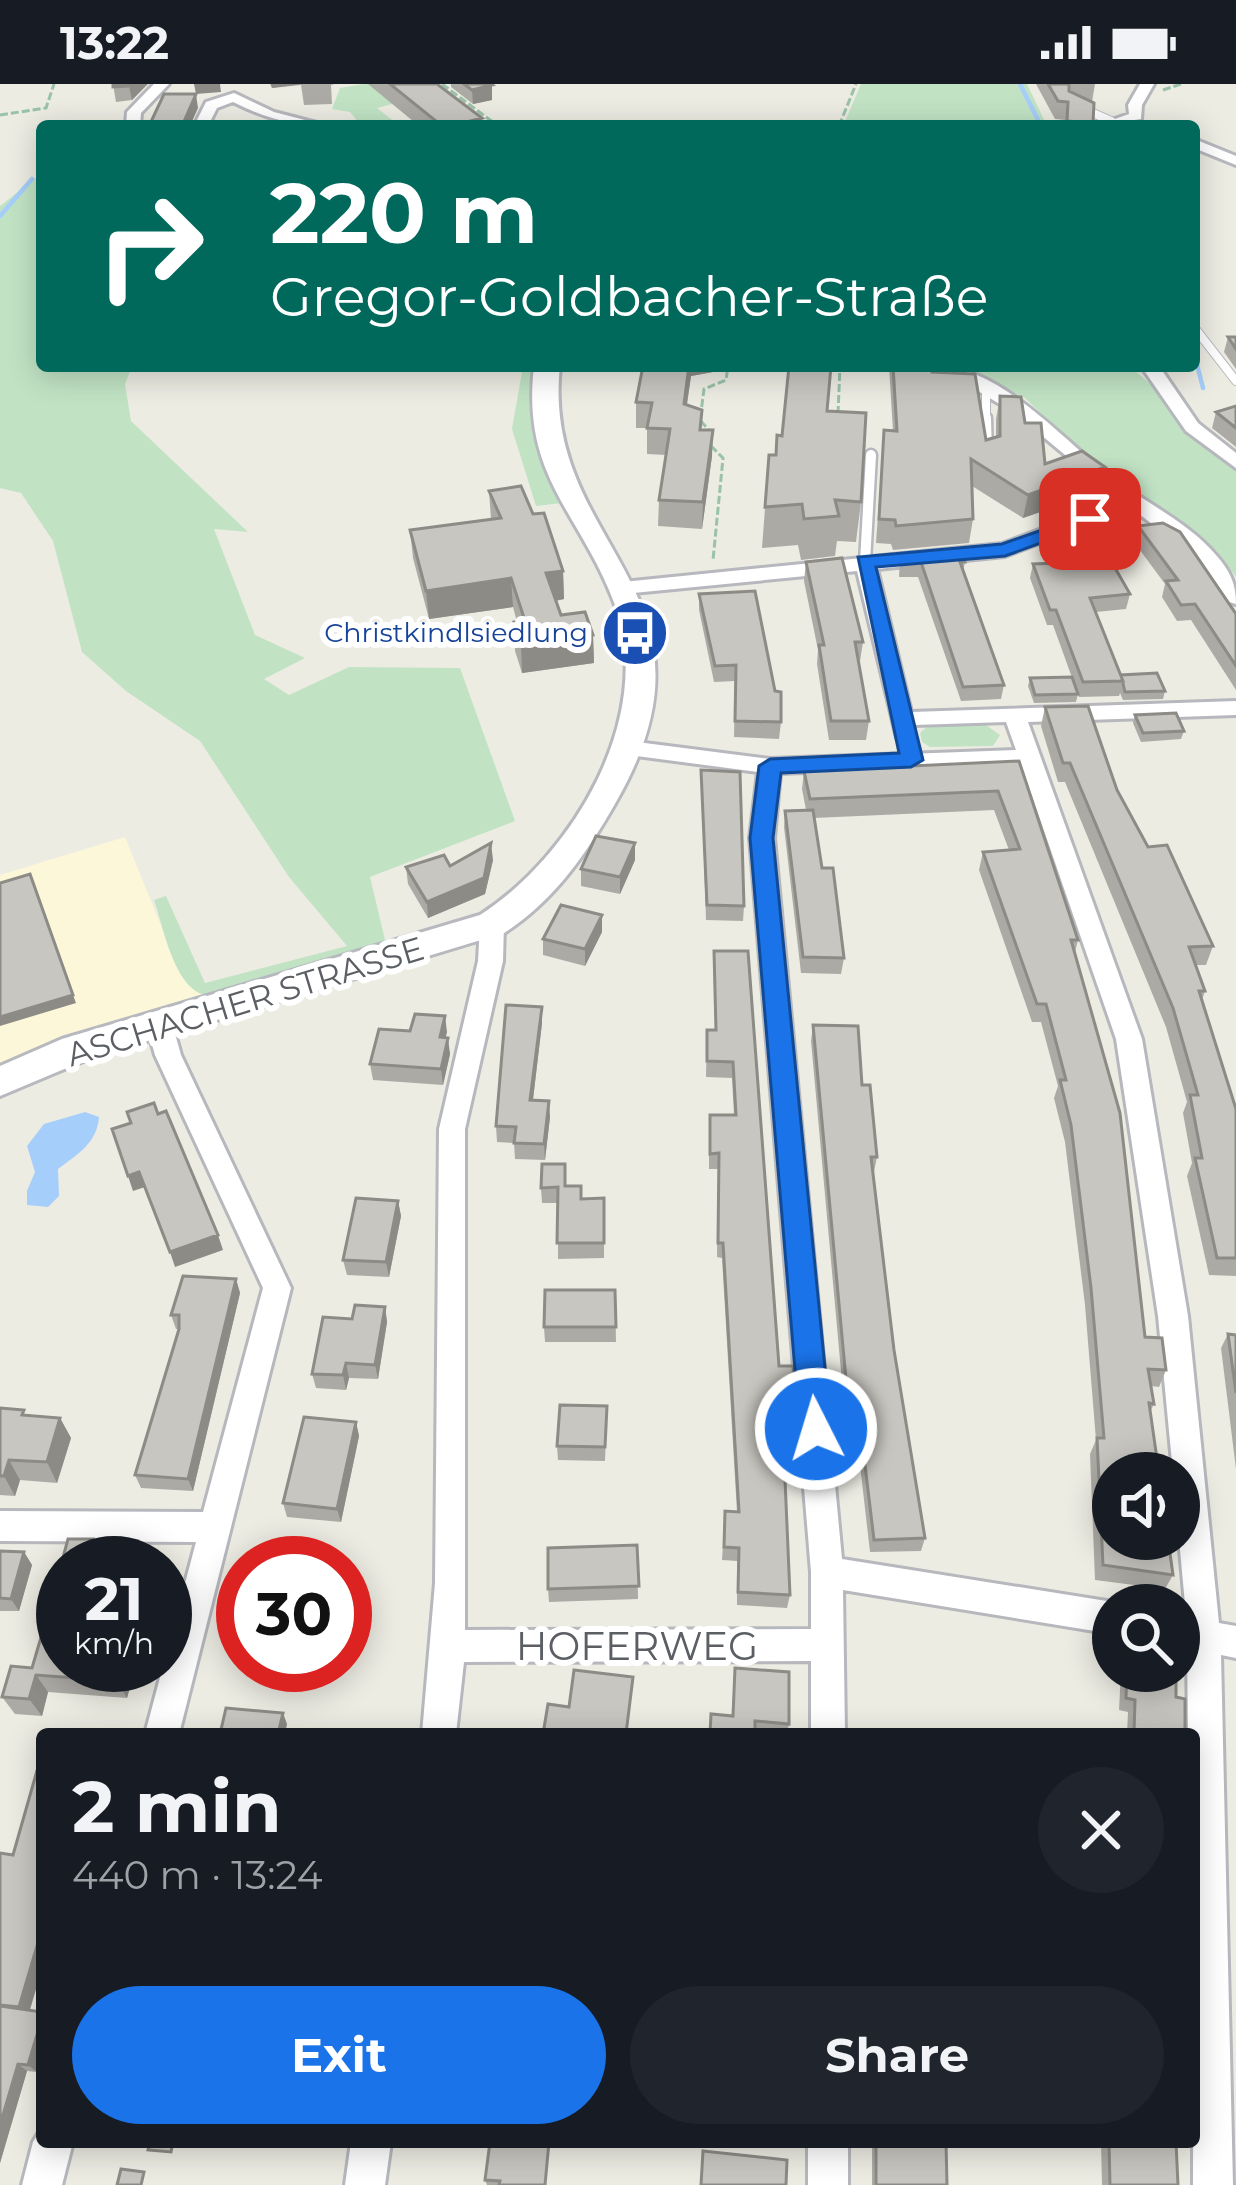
<!DOCTYPE html>
<meta charset="utf-8">
<style>
:root{--surface:#171b24;--page:#20242c;--text:#f1f3f6;--muted:#9ea1a6;--accent:#1a73e8}
body{margin:0;font-family:Montserrat,sans-serif;background:var(--page);color:var(--text);height:100vh;display:flex;flex-direction:column;font-size:45px;white-space:nowrap}
*{box-sizing:border-box;margin:0}
p{font-size:39px;color:var(--muted)}
.icon{flex:none;width:66px;height:66px;fill:none;stroke:currentColor;stroke-width:2;stroke-linecap:round;stroke-linejoin:round}
.map{position:relative;flex:1;overflow:hidden}
.panel{position:absolute;left:36px;top:1644px;width:1164px;height:420px;display:flex;flex-direction:column;background:var(--surface);border-radius:12px;box-shadow:0 6px 30px #0003}
.panel>*{flex:none}
.banner{position:absolute;left:36px;top:36px;width:1164px;height:252px;border-radius:12px;box-shadow:0 6px 30px #0003;background:#00695c;color:#fff;overflow:hidden}
.buttons{position:absolute;left:1092px;top:1368px;display:grid;gap:24px}
.buttons a{display:grid;place-items:center;width:108px;height:108px;border-radius:50%;background:var(--surface);box-shadow:0 6px 30px #0003;font-size:60px}
.speed{position:absolute;left:36px;top:1452px;display:flex;gap:24px;font-size:60px;font-weight:700;text-align:center}
.speed>*{display:grid;place-content:center;width:156px;height:156px;border-radius:50%;background:var(--surface);box-shadow:0 6px 30px #0003;line-height:1}
.speed small{font-size:30px;font-weight:400}
.speed .limit{border:18px solid #d22;background:#fff;color:#111}
.pin{position:absolute;display:grid;place-items:center;width:102px;height:102px;color:#fff;margin:-51px;border-radius:24px;box-shadow:0 6px 18px #0006}
.me{position:absolute;width:132px;margin:-66px;rotate:355deg;stroke-linejoin:round;filter:drop-shadow(0 0 9px #0008)}
.turn{display:flex;align-items:center;gap:42px;height:252px;padding:0 36px;font-size:54px}
.turn .icon{width:156px;height:156px;stroke-width:2.5}
.turn b{display:block;font-size:84px;line-height:102px}
.round{display:grid;place-items:center;flex:none;width:126px;height:126px;border-radius:63px;background:var(--page)}
.summary{display:flex;align-items:center;justify-content:space-between;height:204px;padding:0 36px}
h1{font-size:72px;font-weight:700;line-height:90px}
.button{display:flex;gap:24px;margin-top:auto;padding:24px 36px}
.button a{flex:1;height:138px;border-radius:72px;background:var(--accent);color:#fff;font-size:48px;font-weight:700;line-height:138px;text-align:center}
.button a+a{background:var(--page);color:var(--text)}
.status{display:flex;justify-content:space-between;align-items:center;height:84px;padding:0 60px;background:var(--surface);direction:ltr}
.status svg{height:33px;fill:currentColor}
.map>svg:first-child{display:block}
</style>
<div class="status"><b>13:22</b><svg viewBox="0 0 49 12"><path d="M0 12V9h3v3zM5 12V6h3v6zM10 12V3h3v9zM15 12V0h3v12zM26 1h20v11H26zM47 4h2v5h-2z"/></svg></div>
<div class="map">
<svg width="1236" height="2101" viewBox="0 0 1236 2101">
<rect width="100%" height="100%" fill="#edece3"/>
<path fill="#fcf7d9" d="M125 753 175 876 212 912 0 987V791Z"/>
<path fill="#c1e3c4" d="M363 0H418L433 9 377 24 400 42 358 38 350 28 332 25 340 4Z
M861 0H1027L1047 42H843Z
M42 89V282H132L125 300 131 337 248 448 214 445 255 551 305 574 264 595 289 611 349 583 460 584 515 737 370 793 386 860 212 912C175 912 164 844 154 816L166 812 205 899 347 862 289 793 200 657 126 607 82 568 53 457 21 409 0 404V122Z
M523 282H538C529 335 538 372 562 419L536 422 512 345Z
M962 282H1128C1169 310 1192 356 1236 383V493L1217 467 1081 369 1025 314Z
M983 639 1000 651 993 662 930 663 922 658 920 649 929 641Z"/>
<path fill="#a6cefa" d="M85 1028 99 1033C97 1059 78 1070 58 1085L59 1112 48 1123 27 1121V1107L35 1088 27 1062 44 1040Z"/>
<g fill="none" stroke-linecap="round" stroke-linejoin="round">
<path stroke="#a6cefa" stroke-width="4.5" d="M1020 0 1041 42
M0 132 32 95
M1194 269 1203 304"/>
<defs>
<path id="lane-far1" d="M1077 22 1111 37
M1194 243 1236 297
M986 305V337"/>
<path id="lane" d="M986 334 987 372
M865 478 871 371"/>
<path id="street" d="M154 0H169L141 29 140 42H126L127 28Z
M1140 0H1154L1142 21 1141 35 1095 42 1129 30 1128 21Z
M234 9 274 28 328 42C292 42 265 34 233 18L217 24 208 42H194L206 18Z
M1194 55 1236 72V81L1194 64Z
M937 282C1001 282 1064 358 1113 394 1146 419 1189 439 1216 471 1230 487 1236 499 1236 520L1229 518 1201 477 1131 424 1005 472 877 485 911 628 1236 617V631L1028 638 1142 955 1188 1232 1219 1539 1236 1542V1574L1221 1571 1233 2101H1193L1194 1650H1188L1187 1564 1179 1562V1530L1186 1531 1179 1455V1389H1173L1158 1232 1116 955 1021 680 780 689 774 754 842 1475 1113 1518 1120 1521H1113V1550L843 1506 845 1650H811V1577L464 1578 456 1650H422L435 1499 439 1045 478 877 480 840 492 831 504 840 503 877 465 1045V1546L811 1545V1488L750 754 758 688 629 671 618 664 629 657 770 675 1016 666 1006 638 914 641 913 654H897L857 487 623 510 613 504 623 498 1002 460 1119 416 1016 330Z
M1141 282H1159L1198 339 1236 369V384L1186 347Z
M159 930 172 939 181 971 291 1204 179 1650H145L196 1458 0 1457V1427L203 1428 263 1204 155 971 146 939Z
M42 2043V2058H73L62 2101H22L33 2058Z
M351 2058H391L385 2101H345Z
M808 2058H848V2101H808Z"/>
<path id="secondary" d="M534 282H560C540 463 737 507 616 718 587 769 554 817 504 849L88 975 0 1012V982L62 955 480 831C572 772 656 633 615 521 580 427 521 394 534 282Z"/>
</defs>
<use href="#lane-far1" stroke="#b6b8bd" stroke-width="10"/>
<use href="#lane" stroke="#b6b8bd" stroke-width="15"/>
<use href="#street" stroke="#b6b8bd" stroke-width="6"/>
<use href="#secondary" stroke="#b7b9bf" stroke-width="6"/>
<path stroke="#99c2a8" stroke-width="3" stroke-dasharray="8 3" stroke-linecap="butt" d="M442 0 498 42
M1163 6 1181 0
M0 31 46 24 54 0
M839 42 856 0
M838 330 840 282
M713 351 700 336 704 305 726 296 728 282
M711 362 723 374 713 476"/>
<use href="#lane-far1" stroke="#fff" stroke-width="8"/>
<use href="#lane" stroke="#fff" stroke-width="10"/>
<use href="#street" fill="#fff" fill-rule="evenodd"/>
<use href="#secondary" fill="#fff" fill-rule="evenodd"/>
</g>
<path fill="#acaaa5" d="M113 0H147L132 16 116 18Z
M270 0H335L331 1 332 20 304 21 301 1 272 4Z
M368 0H437L482 34 483 42H419Z
M451 0H490L492 16 473 20 451 3Z
M1036 0H1095L1092 18 1094 19 1093 42H1064L1065 36 1055 35Z
M1228 253H1236V285L1224 268Z
M643 282H714L713 288 691 292 687 321 701 346 712 372 702 445 658 442 659 416 666 371 647 370V344H636V318Z
M889 282H932V288L986 356 996 353V335L1000 312 1025 339 1045 380 1100 407 1023 434 972 402 973 435 969 459 893 466 891 460 876 459 884 346 893 347Z
M1236 322V363L1212 344 1216 328Z
M827 327 861 418 856 458 837 457 835 472 801 476 798 461 762 464 769 371H776L782 352Z
M489 407 533 430 563 487 564 515 556 517 561 531 593 551 594 579 522 589 515 567 514 538H517L513 523 429 535 413 474 410 446 491 435Z
M1138 442 1236 530V606L1191 536 1177 537 1162 513 1165 500 1134 458Z
M900 473 965 478 963 487 1004 601 1001 615 961 617 918 493H899Z
M806 478 863 558 860 577H859L869 637 866 656H829L817 580 818 566 804 497Z
M1033 480 1130 510 1126 525 1096 528 1121 591 1165 607 1163 615 1123 616 1120 609 1119 612 1079 613 1053 541H1047L1030 494Z
M699 510 781 638 779 655 734 653 735 597 714 598 699 526Z
M1030 594 1078 610 1076 618 1034 619 1028 602Z
M1045 623 1117 706 1148 763 1213 862 1206 881H1195L1205 907 1202 916 1236 1025V1192L1209 1191 1187 1092 1192 1079 1183 1029 1187 1018 1166 943 1065 698H1058L1041 642Z
M1135 631 1184 647 1181 655 1141 658 1133 639Z
M1019 677 1078 856 1075 868 1145 1253 1166 1286 1159 1303 1151 1302 1154 1320 1150 1328 1173 1491 1165 1505 1095 1496 1090 1370 1096 1356 1085 1221 1065 1058 1054 1014 1058 1002 1041 938H1032L979 786 983 768 1009 766 994 726 814 734 822 784 844 874 841 890 801 889 784 743 785 727 806 726 802 705 804 687Z
M701 686 744 822 743 837 706 836Z
M493 776 485 810 428 834 408 800 406 783 450 782Z
M635 776 620 810 581 802V785Z
M602 831V848L585 882 543 871V855Z
M714 867H748L779 1282 794 1304 792 1318 781 1317 790 1511 787 1524 737 1521V1477L722 1476 725 1427 737 1428 722 1174 717 1173 718 1085H709V1046L710 1031H734L732 994 706 993 707 946H715Z
M542 923V939L533 1016 550 1033 545 1076 515 1075 514 1059 497 1058 496 1042Z
M445 932 446 953 450 970 443 1001 373 996 370 980 410 947Z
M813 941 862 1001 877 1073 874 1088H872L894 1266 925 1454 921 1467 870 1468 853 1320H844L811 957Z
M566 1102 581 1115 604 1114V1174L558 1175V1119H542L541 1104Z
M398 1117 401 1132 389 1193 347 1191 343 1176Z
M236 1195 240 1209 193 1407 141 1404 135 1391 179 1245H176L171 1231Z
M615 1206 616 1258H545L544 1243Z
M385 1223 387 1238 378 1295 349 1294 346 1306 316 1304 312 1290 352 1235Z
M1228 1250 1236 1251V1385L1221 1264Z
M607 1322 605 1377 558 1376 557 1362Z
M0 1324 27 1332 60 1334 71 1354 57 1399 20 1396 15 1412 0 1411Z
M356 1338 359 1352 341 1438 287 1433 283 1419Z
M637 1461 638 1515 549 1518 548 1505Z
M0 1467 24 1468 32 1481 19 1527H0Z
M63 1581H136L127 1614 48 1608 42 1632 15 1630 2 1613 32 1584Z
M254 1581H325L322 1596 258 1591Z
M735 1584 789 1640 787 1650 755 1649 732 1631Z
M1121 1587H1176V1613L1185 1650H1127L1128 1628 1119 1626Z
M42 1669V1885L30 1926 42 1928V1971L37 1988 27 1987 0 2079V1769L13 1771Z
M872 2058H946L947 2101H872Z
M1101 2058H1176L1178 2101H1102Z
M485 2096 547 2101H487Z"/>
<path fill="#8c8b86" d="M131 0H148L132 16 129 2Z
M194 0H220L221 8 196 10Z
M271 0H303L272 4Z
M492 1V16L473 20 472 6Z
M196 10 198 24 190 42H182Z
M482 34 483 42H451Z
M689 282H714L713 288 691 292 683 345 684 320Z
M713 346 712 372 702 445 703 418Z
M1105 383 1100 407 1023 434 1028 411Z
M563 487 564 515 547 518 546 489Z
M511 494 513 523 429 535 426 507Z
M593 551 594 579 522 589 521 560Z
M491 759 493 776 485 810 428 834 427 818Z
M635 759V776L620 810V793Z
M602 831V848L585 882V865Z
M73 911 76 919 0 942V933Z
M542 923V939L531 1032 530 1016Z
M445 932 447 948 442 969 440 953Z
M448 954 450 970 443 1001 441 985Z
M549 1017 550 1033 545 1076 544 1060Z
M139 1088 145 1103 133 1107 128 1092Z
M398 1117 401 1132 389 1193 386 1178Z
M218 1151 223 1166 175 1183 170 1168Z
M236 1195 240 1209 193 1407 188 1395Z
M385 1223 387 1238 378 1295 375 1281Z
M346 1279 349 1294 346 1306 343 1291Z
M60 1334 71 1354 57 1399 47 1378Z
M356 1338 359 1352 341 1438 337 1425Z
M9 1376 20 1396 15 1412 4 1392Z
M93 1455 96 1462 91 1479H87Z
M24 1468 32 1481 19 1527 11 1515Z
M121 1581H136L127 1614 117 1597Z
M319 1581H325L322 1596 318 1584Z
M36 1591 48 1608 42 1632 29 1615Z
M283 1629 287 1640 285 1650H278Z
M42 1845V1885L28 1931 19 1923Z
M42 1934V1971L37 1988 28 1981Z
M18 1980 27 1987 0 2079V2041Z"/>
<path fill="#c8c6c0" stroke="#8c8b86" stroke-width="3" d="M113 0H131L129 2 113 3Z
M390 0H437L482 34 451 42H442Z
M464 0H490L492 1 472 6Z
M1048 0H1069V7L1094 19 1093 39 1067 37 1068 18 1058 17Z
M164 10H196L182 42H149Z
M1228 253H1236V265Z
M643 282H689L684 320 702 326 700 346H713L703 418 659 416 670 345 647 344 652 319 636 318Z
M789 282H831L827 327 866 329 861 418 835 416 839 432 804 435 802 420 765 423 769 371H776L777 351 782 352Z
M893 282H932V288L975 290 986 356 1000 352V312L1021 313 1025 339H1041L1045 380 1082 367 1105 383 1028 411 971 375 973 435 896 442 895 436 879 435 884 346 897 347Z
M1236 322V344L1216 328Z
M521 402 533 430 544 429 563 487 546 489 561 531 585 528 593 551 521 560 514 538 525 537 511 494 426 507 410 446 501 434 489 407Z
M1163 439 1180 448 1236 530V582L1195 520 1181 521 1166 497 1178 496 1138 442Z
M962 467 965 478H960L1004 601 963 603 921 478 901 479 900 473Z
M842 474 863 558H855L869 637H831L819 561H824L806 478Z
M1111 477 1130 510 1090 514 1123 597 1083 598 1056 526H1050L1033 480Z
M755 507 775 607 781 608V638L735 637 736 581 715 582 699 510Z
M1157 589 1165 607 1125 608 1121 591Z
M1072 593 1078 610 1035 611 1030 594Z
M1088 622 1117 706 1148 763 1167 761 1213 862 1189 863 1205 907H1199L1236 1025V1174H1217L1195 1074H1202L1190 1011H1198L1173 924 1070 679H1063L1045 623Z
M1176 629 1184 647 1143 649 1135 631Z
M1019 677 1078 856H1071L1120 1029 1145 1253 1162 1254 1166 1286 1148 1285 1154 1320 1149 1319 1159 1389H1113V1455H1168L1173 1491 1103 1481 1097 1354H1104L1091 1204 1071 1041 1060 996H1066L1046 920H1037L983 768 1020 765 998 707 810 715 804 687Z
M701 686 740 688 744 822 707 821Z
M813 726 822 784H833L844 874 803 873 785 727Z
M596 752 635 759 620 793 581 785Z
M491 759 484 794 427 818 406 783 444 771 450 782Z
M30 790 73 911 0 933V799Z
M561 821 602 831 585 865 543 855Z
M714 867H748L779 1282H793L794 1304 781 1303 790 1511 738 1508 739 1464 724 1463 725 1427 739 1428 723 1159H718L719 1069 710 1070V1031H736L733 978 707 977V946H716Z
M506 921 542 923 530 1016 549 1017 544 1060 514 1059 516 1043 496 1042Z
M415 930 445 932 440 953 448 954 441 985 370 980 379 945 410 947Z
M813 941 858 942 862 1001H870L877 1073H871L894 1266 925 1454 874 1456 856 1306H847Z
M154 1019 158 1030 166 1027 218 1151 170 1168 139 1088 128 1092 112 1045 131 1039 127 1028Z
M542 1080H565V1102H581V1115L604 1114V1159H557L558 1103 541 1104Z
M356 1114 398 1117 386 1178 343 1176Z
M183 1192 236 1195 188 1395 135 1391 179 1245V1231H171Z
M545 1206H615L616 1243H544Z
M355 1221 385 1223 375 1281 346 1279 343 1291 312 1290 323 1233 352 1235Z
M1228 1250 1236 1251V1309Z
M560 1321 607 1322 605 1363 557 1362Z
M0 1324 24 1326 22 1331 60 1334 47 1378 9 1376 4 1392H0Z
M304 1333 356 1338 337 1425 283 1419Z
M68 1455H93L86 1478 62 1477Z
M637 1461 639 1502 548 1505V1464Z
M0 1467 24 1468 11 1515 0 1514Z
M44 1543 63 1544V1581H121L117 1597 36 1591 29 1615 2 1613 11 1582 32 1584Z
M283 1581H319L318 1584Z
M735 1584 789 1588V1640L755 1637V1650H710L711 1630 733 1632Z
M574 1586 633 1593 626 1650H543L548 1620 569 1623Z
M1127 1587H1176V1613L1185 1615V1650H1134L1135 1616 1126 1614Z
M226 1624 283 1629 278 1650H220Z
M42 1669V1845L19 1923 0 1921V1769L13 1771Z
M0 1922 42 1928V1934L28 1981 18 1980 0 2041Z
M150 2058H173L171 2068 148 2066Z
M490 2058H549L545 2101H499L500 2097 485 2096Z
M876 2058H946L947 2101H876Z
M1109 2058H1176L1178 2101H1110Z
M703 2067 787 2076 786 2101H701Z
M121 2085 144 2088 141 2101H117Z"/>
<path fill="#1a73e8" stroke="#114b97" stroke-width="3" d="M1090 429 1099 435 1096 439 1005 472 876 483 923 676 911 683 781 689 773 754 831 1345 827 1354 816 1358 805 1354 800 1345 750 754 759 682 770 675 899 669 858 473 1002 460Z"/>
<defs>
<symbol id="bus-disc" viewBox="-11 -11 22 22"><circle r="9.5" fill="#1a4fb4" stroke="#fff"/><path d="M-5-6H5V4H4V6H2V4H-2V6H-4V4H-5ZM-3.5-4V0h7V-4ZM-3.5 1.2v1.5H-2V1.2ZM2 1.2v1.5H3.5V1.2Z" fill="#fff"/></symbol>
</defs>
<g fill-rule="evenodd">
<use href="#bus-disc" x="597" y="511" width="76" height="76"/>
</g>
<g text-anchor="middle" stroke-width="12" stroke-linejoin="round" paint-order="stroke">
<g font-size="27" fill="#164399" stroke="#fff" text-anchor="end">
<text x="588" y="558">Christkindlsiedlung</text>
</g>
<g font-size="33" fill="#5b5e63" stroke="#fff">
<text transform="translate(245 917) rotate(-17)" y="12">ASCHACHER STRASSE</text>
</g>
<g font-size="39" fill="#5b5e63" stroke="#fff">
<text x="637" y="1576">HOFERWEG</text>
</g>
</g>
</svg>
<div class="buttons">
<a><svg class="icon" aria-label="sound" viewBox="0 0 24 24"><path d="M4 9h4l5-4v14l-5-4H4zM17 9q2 3 0 6"/></svg></a>
<a><svg class="icon" aria-label="search" viewBox="0 0 24 24"><circle cx="10" cy="10" r="6"/><path d="M15 15l6 6"/></svg></a>
</div>
<div class="speed"><div>21<small>km/h</small></div><div class="limit">30</div></div>
<div class="pin" style="left:1090px;top:435px;background:#d93025"><svg class="icon" aria-label="arrive" viewBox="0 0 24 24"><path d="M6 21V4h12l-3 4 3 4H6"/></svg></div>
<svg class="me" style="left:816px;top:1345px" viewBox="-20 -20 40 40"><circle r="17" fill="#1a73e8" stroke="#fff" stroke-width="3"/><path d="M0-11L8 9 0 5-8 9z" fill="#fff"/></svg>
<div class="banner">
<div class="turn"><svg class="icon" aria-label="right" viewBox="0 0 24 24"><path d="M7 20v-9h11M14 6l5 5-5 5"/></svg><div><b>220 m</b>Gregor-Goldbacher-Straße</div></div>
</div>
<section class="panel">
<div class="summary"><div><h1>2 min</h1><p>440 m · 13:24</p></div><a class="round"><svg class="icon" aria-label="close" viewBox="0 0 24 24"><path d="M6 6l12 12M18 6L6 18"/></svg></a></div>
<div class="button"><a>Exit</a><a>Share</a></div>
</section>
</div>
